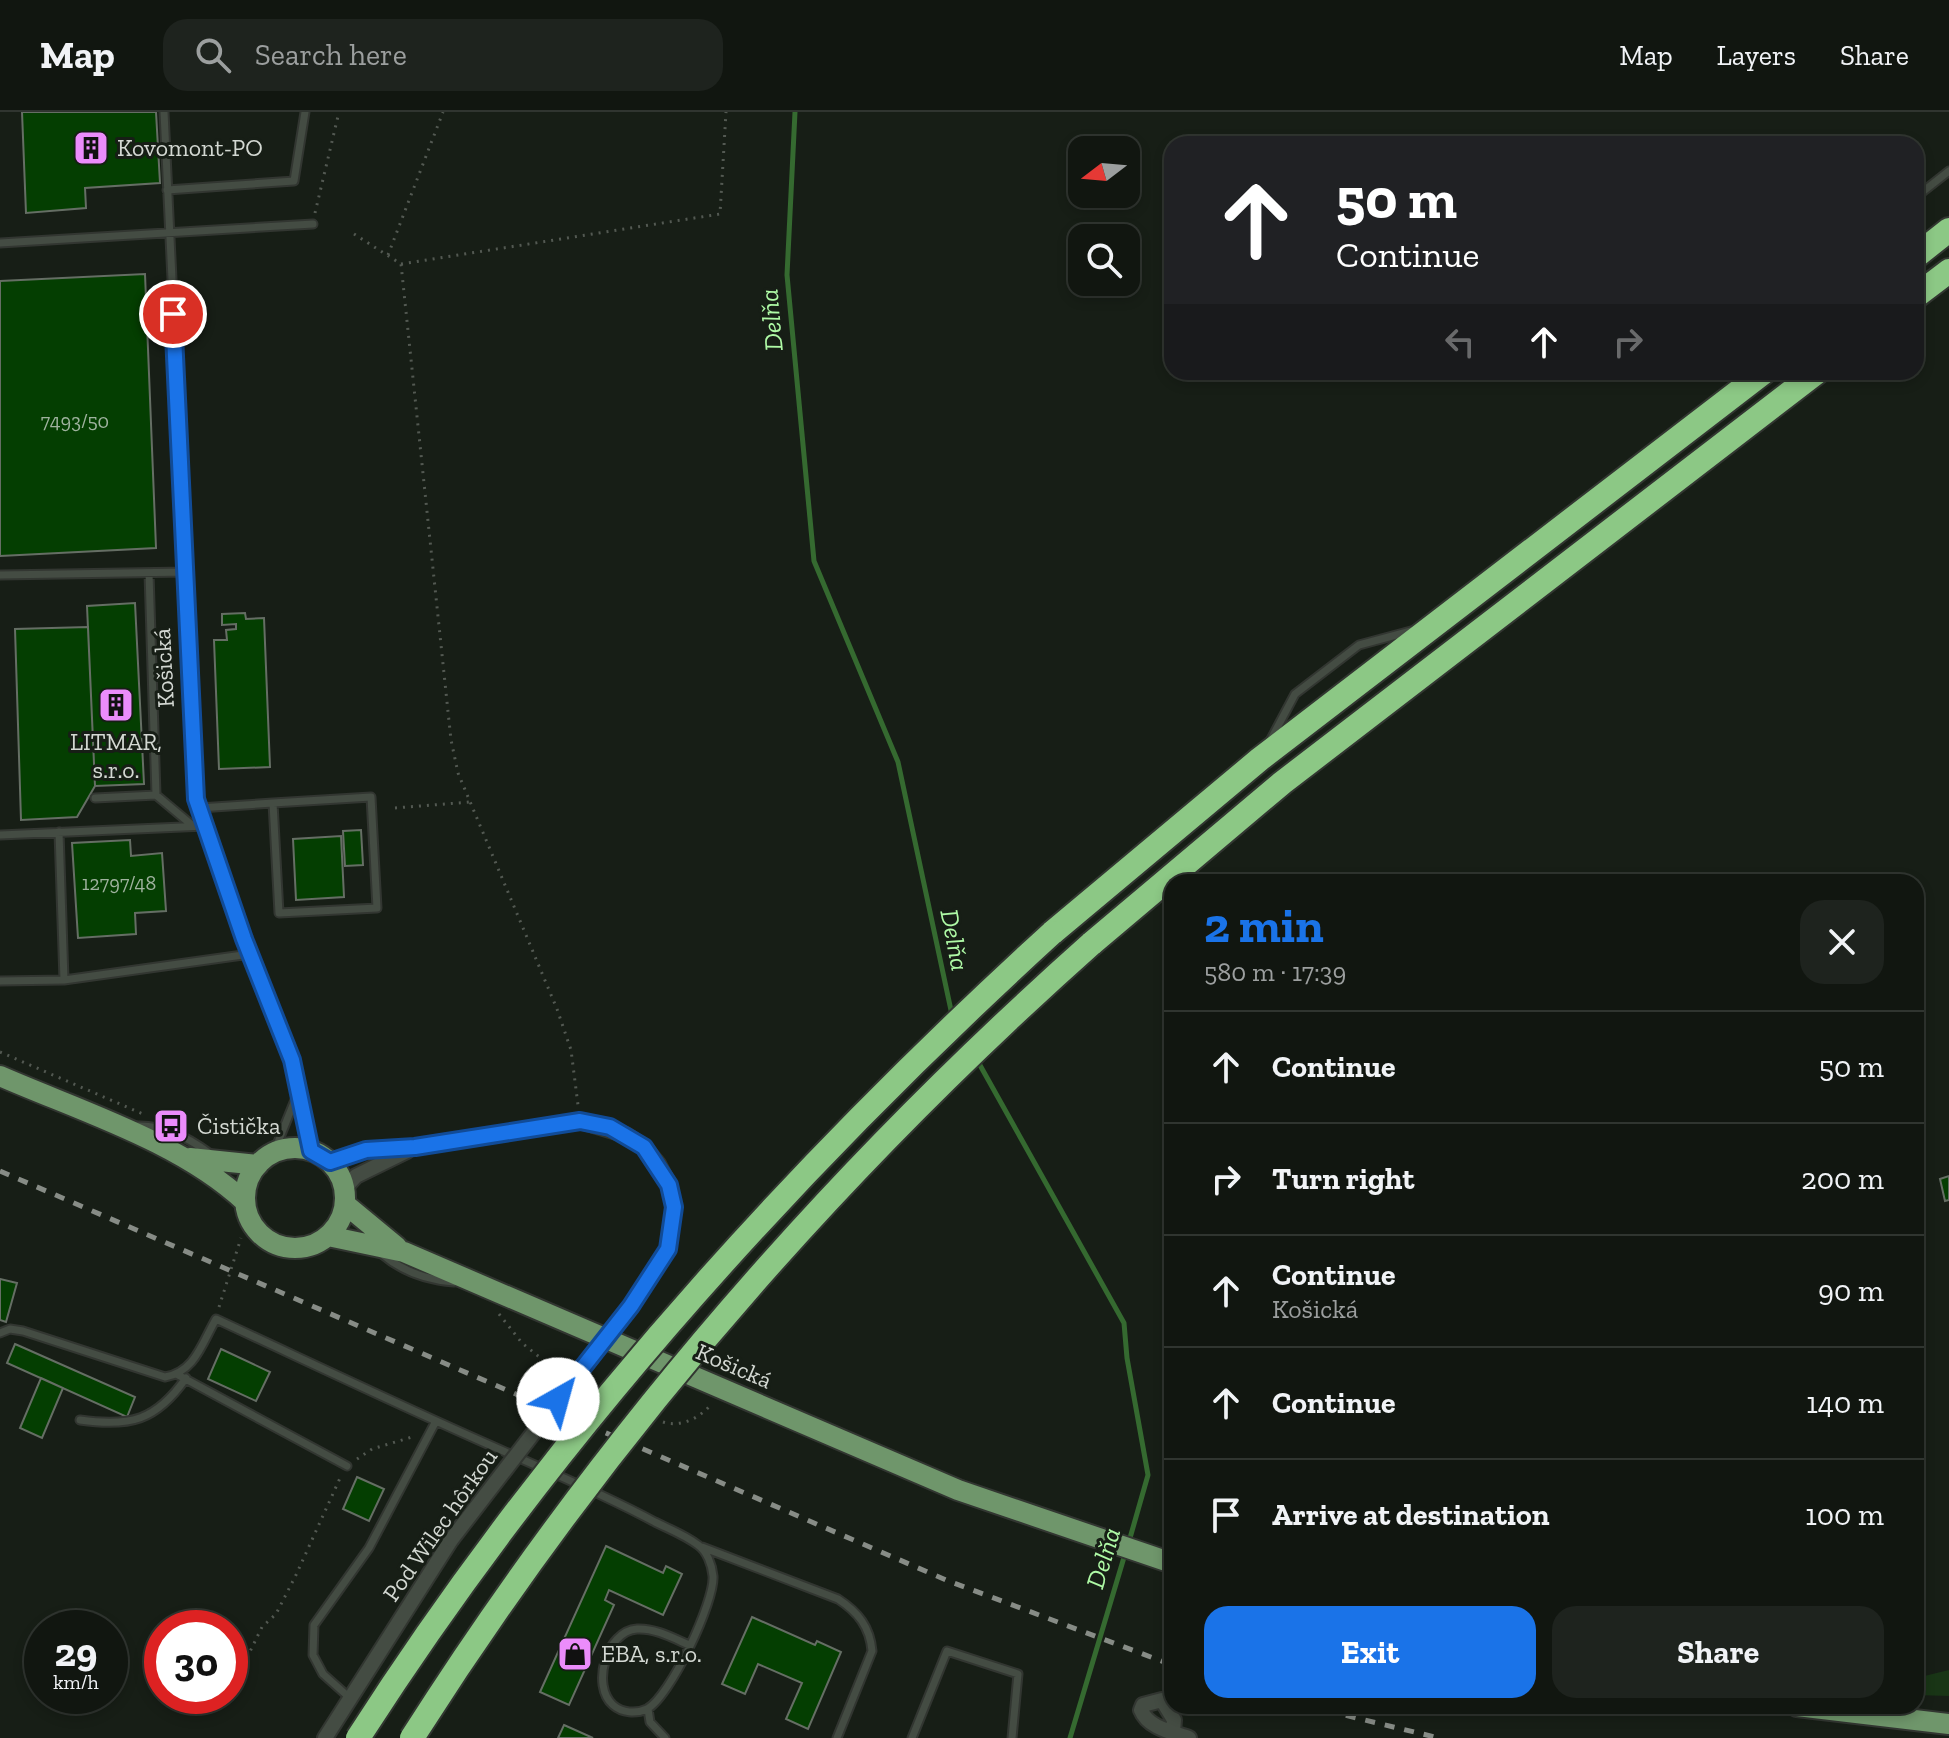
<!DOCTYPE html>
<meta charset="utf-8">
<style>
:root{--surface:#111610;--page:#1e231e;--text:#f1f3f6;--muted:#9c9f9f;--line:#303530;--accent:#1a73e8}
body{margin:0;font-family:"Zilla Slab",serif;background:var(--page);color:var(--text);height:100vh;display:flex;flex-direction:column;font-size:30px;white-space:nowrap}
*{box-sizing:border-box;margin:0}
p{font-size:26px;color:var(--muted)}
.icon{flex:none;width:44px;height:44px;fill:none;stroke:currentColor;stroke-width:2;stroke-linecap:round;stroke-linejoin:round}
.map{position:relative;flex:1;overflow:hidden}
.side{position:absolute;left:1164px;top:762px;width:760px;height:840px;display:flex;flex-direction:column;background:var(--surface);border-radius:24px;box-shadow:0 4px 12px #0003,0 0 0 2px var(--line)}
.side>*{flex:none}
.hud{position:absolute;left:1164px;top:24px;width:760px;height:244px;border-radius:24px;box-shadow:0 4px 12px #0003,0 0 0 2px var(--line);background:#202124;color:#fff;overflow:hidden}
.needle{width:52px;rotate:254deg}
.fabs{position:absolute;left:1068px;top:24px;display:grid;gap:16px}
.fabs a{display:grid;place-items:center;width:72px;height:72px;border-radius:16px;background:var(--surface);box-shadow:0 4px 12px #0003,0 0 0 2px var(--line);font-size:40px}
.speed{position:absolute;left:24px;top:1498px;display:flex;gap:16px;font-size:40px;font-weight:700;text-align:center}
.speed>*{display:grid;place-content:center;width:104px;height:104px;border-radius:50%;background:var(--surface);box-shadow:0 4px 12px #0003,0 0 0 2px var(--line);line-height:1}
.speed small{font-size:20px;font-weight:400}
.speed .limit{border:12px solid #d22;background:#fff;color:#111}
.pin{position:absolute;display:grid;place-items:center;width:68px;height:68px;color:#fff;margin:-34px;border:4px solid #fff;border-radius:50%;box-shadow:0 2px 8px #0007}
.me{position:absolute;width:88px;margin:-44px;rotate:38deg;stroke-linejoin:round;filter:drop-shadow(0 0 6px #0008)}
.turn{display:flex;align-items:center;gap:28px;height:168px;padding:0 40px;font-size:36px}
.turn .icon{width:104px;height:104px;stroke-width:2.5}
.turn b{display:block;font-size:56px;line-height:68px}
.lanes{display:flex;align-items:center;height:76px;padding:0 40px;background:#0003;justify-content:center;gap:40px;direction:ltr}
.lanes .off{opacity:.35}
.round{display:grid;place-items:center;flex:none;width:84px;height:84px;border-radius:24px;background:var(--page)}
.head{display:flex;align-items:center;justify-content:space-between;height:136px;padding:0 40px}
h1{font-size:48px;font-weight:800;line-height:60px;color:var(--accent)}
.primary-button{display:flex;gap:16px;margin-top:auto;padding:16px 40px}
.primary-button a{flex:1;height:92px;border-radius:24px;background:var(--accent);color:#fff;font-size:32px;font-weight:800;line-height:92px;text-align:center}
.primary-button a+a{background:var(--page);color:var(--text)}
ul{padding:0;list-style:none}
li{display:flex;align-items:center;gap:24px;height:112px;padding:0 40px;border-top:2px solid var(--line)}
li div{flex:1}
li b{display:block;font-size:30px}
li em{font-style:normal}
header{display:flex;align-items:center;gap:48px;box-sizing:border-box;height:112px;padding:0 40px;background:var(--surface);border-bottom:2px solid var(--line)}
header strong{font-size:38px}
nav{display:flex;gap:44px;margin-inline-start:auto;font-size:28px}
.search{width:560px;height:72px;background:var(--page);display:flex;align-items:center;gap:20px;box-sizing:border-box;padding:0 28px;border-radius:24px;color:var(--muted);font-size:30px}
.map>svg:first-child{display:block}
</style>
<header>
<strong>Map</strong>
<div class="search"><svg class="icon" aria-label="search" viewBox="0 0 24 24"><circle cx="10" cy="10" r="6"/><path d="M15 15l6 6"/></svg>Search here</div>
<nav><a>Map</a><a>Layers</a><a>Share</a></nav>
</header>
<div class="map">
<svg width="1949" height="1626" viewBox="0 0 1949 1626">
<rect width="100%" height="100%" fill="#171e16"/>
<path fill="#193516" d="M1949 1558V1584L1916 1583V1566Z"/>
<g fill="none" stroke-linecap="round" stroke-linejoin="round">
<path stroke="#356a30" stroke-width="5" d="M795 0 787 163 814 449 898 650 952 903
M976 946 1124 1211 1127 1246 1148 1363 1128 1433
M1070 1626 1125 1442"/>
</g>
<path fill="#043e01" stroke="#656e64" stroke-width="2" d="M22 0H156L160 71 85 76 86 96 26 101Z
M145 162 156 436 0 444V169Z
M135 491 144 672 95 674 87 494Z
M245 501 246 507 264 506 270 655 219 657 214 528H227L226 518 236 517V512L222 513V502Z
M88 515 95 674 77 705 21 708 15 517Z
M361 718 363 753 345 754 343 719Z
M341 724 344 785 296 788 293 727Z
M130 728 131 744 162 741 166 799 135 801 136 822 78 826 72 731Z
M1949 1064V1088L1945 1089 1940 1067Z
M0 1167 17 1171 6 1210 0 1208Z
M15 1232 135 1285 127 1305 7 1251Z
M221 1237 270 1260 256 1289 208 1267Z
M41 1266 63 1276 42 1326 20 1316Z
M357 1365 384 1377 369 1409 343 1397Z
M606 1434 663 1461 666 1454 682 1462 663 1503 609 1478 605 1488 614 1493 569 1593 540 1580Z
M752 1505 815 1533 817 1529 841 1540 808 1617 786 1607 802 1571 758 1552 745 1582 722 1572Z
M564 1613 593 1626H558Z"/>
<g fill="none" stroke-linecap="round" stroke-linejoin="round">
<defs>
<path id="service" d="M164 0 186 460
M167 78 294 69 305 0
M1916 85 1949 59
M0 131 313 112
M149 461 156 683
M0 463 186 460 196 687 244 827 292 948 311 1039
M1270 629 1295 582 1359 533 1411 519
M95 686 156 683 193 714
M199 696 273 691 279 801 377 796 371 685 273 691
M59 720 64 868 250 842
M0 723 205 714
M0 869 64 868
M137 1014C163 1013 189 1026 209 1041
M274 1040 297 983
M382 1142C403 1160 427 1168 454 1170
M0 1221 10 1217 23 1219 165 1265C195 1260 202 1231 216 1207 311 1251 405 1296 501 1338 553 1361 605 1383 655 1410 669 1417 685 1423 698 1433 707 1439 712 1453 713 1464 715 1489 670 1585 647 1597 636 1602 622 1601 613 1593 591 1574 606 1519 637 1517 655 1516 673 1526 689 1533
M178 1263 347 1354
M80 1308C130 1315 156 1309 186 1266
M702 1435 838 1487C858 1500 870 1515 872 1539L837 1626
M351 1587 323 1562 313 1543 314 1513 369 1436 436 1309
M648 1597 650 1610 665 1626
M912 1626 947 1539 1018 1562 1012 1626"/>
<path id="minor" d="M330 1050 366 1038 415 1035 580 1009 626 1023 644 1035 658 1052 669 1073 674 1095 668 1137 631 1194
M344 1077 356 1064 407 1039
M1173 1620 1174 1608 1162 1588 1143 1593 1141 1598C1148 1616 1172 1620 1189 1626
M325 1626 451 1428"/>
<path id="primary" d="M0 964C80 999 181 1030 245 1090
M245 1086a50 50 0 1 1 100 0a50 50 0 1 1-100 0Z
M190 1046 258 1053
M345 1092 397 1135
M328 1124 404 1140 958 1378 1172 1451
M1797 1594 1949 1612"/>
<path id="motorway" d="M1916 144 1949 118
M1916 184 1949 159
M1052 821 1260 647 1764 260
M1091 832 1282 671 1817 260"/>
</defs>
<use href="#service" stroke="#323631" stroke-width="11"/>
<use href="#minor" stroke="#323631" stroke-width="18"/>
<use href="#primary" stroke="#323631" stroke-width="24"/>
<use href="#motorway" stroke="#323631" stroke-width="28"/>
<path stroke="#535952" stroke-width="3" stroke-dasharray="2 6" stroke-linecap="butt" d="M315 101 339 0
M354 122 401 152 451 628 458 661 557 897 571 938 578 993
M388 143 443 0
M401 152 720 102 726 0
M395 696 470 690
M0 940 143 1002
M219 1195 241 1126
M499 1202 522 1231 559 1261
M663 1310C681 1316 702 1305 712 1291
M357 1347 372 1337 412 1325
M240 1560 262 1515 276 1502 296 1463 341 1364"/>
<use href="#service" stroke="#444c43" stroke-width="7"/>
<use href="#minor" stroke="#444c43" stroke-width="14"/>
<use href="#primary" stroke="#6f966b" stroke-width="20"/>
<use href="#motorway" stroke="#8cc885" stroke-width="24"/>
<path stroke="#878c86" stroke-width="5" stroke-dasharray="10 10" stroke-linecap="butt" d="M0 1059 946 1468 1172 1553
M1307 1594 1439 1626"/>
<defs>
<path id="minor-bridge" d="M451 1428 631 1194"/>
<path id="motorway-bridge" d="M358 1626C550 1326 789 1061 1052 821
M412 1626C600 1330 829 1065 1091 832"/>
</defs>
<use href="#minor-bridge" stroke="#323631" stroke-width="18" stroke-linecap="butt"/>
<use href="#motorway-bridge" stroke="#323631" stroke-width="28" stroke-linecap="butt"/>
<use href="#minor-bridge" stroke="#444c43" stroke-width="14"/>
<use href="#motorway-bridge" stroke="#8cc885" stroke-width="24"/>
</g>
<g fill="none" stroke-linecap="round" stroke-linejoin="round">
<defs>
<path id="route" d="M173 202 196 687 244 827 292 948 311 1039 330 1050 366 1038 415 1035 580 1009 610 1015 644 1035 669 1073 674 1095 668 1137 631 1194 558 1287"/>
</defs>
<use href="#route" stroke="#114b97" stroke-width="20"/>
<use href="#route" stroke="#1a73e8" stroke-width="14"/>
</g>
<defs>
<symbol id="building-square" viewBox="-11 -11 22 22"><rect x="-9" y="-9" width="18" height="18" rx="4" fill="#eb8cfb" stroke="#171e16"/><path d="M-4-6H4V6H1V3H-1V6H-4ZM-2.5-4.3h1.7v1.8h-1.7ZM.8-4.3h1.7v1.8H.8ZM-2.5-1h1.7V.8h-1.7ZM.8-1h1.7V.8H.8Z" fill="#111"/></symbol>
<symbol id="bus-square" viewBox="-11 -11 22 22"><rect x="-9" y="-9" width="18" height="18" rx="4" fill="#eb8cfb" stroke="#171e16"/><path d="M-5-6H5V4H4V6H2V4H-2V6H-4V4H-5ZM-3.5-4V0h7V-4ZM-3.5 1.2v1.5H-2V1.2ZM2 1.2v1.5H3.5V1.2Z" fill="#111"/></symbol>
<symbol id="shop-square" viewBox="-11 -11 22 22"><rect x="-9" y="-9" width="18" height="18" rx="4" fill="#eb8cfb" stroke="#171e16"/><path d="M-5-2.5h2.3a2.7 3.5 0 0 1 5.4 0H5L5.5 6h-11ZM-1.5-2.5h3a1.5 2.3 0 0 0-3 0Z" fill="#111"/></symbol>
</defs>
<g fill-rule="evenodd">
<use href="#building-square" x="71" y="16" width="40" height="40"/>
<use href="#building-square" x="96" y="573" width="40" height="40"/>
<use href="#bus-square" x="151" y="994" width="40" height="40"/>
<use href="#shop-square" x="555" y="1522" width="40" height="40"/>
</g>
<g text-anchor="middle" stroke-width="6" stroke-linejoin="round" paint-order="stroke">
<g font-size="20" fill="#9fb29e">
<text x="75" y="316">7493/50</text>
<text x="119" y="778">12797/48</text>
</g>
<g font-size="24" fill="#d3d8d2" stroke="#171e16" text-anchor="start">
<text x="117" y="44">Kovomont-PO</text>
<text x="116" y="638" text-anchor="middle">LITMAR,<tspan x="116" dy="28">s.r.o.</tspan></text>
<text x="197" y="1022">Čistička</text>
<text x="601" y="1550">EBA, s.r.o.</text>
</g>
<g font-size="24" fill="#d3d8d2" stroke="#171e16">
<text transform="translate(164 556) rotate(-93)" y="8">Košická</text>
<text transform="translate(734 1254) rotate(23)" y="8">Košická</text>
<text transform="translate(440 1413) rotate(-55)" y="8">Pod Wilec hôrkou</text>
</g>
<g font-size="26" font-style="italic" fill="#affaa6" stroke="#171e16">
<text transform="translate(771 208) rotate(-95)" y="9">Delňa</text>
<text transform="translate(955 828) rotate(79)" y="9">Delňa</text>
<text transform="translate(1103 1446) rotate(-73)" y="9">Delňa</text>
</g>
</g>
</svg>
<div class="fabs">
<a><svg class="needle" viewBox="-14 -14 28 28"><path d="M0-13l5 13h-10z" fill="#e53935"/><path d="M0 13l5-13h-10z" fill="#9c9f9f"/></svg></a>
<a><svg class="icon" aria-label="search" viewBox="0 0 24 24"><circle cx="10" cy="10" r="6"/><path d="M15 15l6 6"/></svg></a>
</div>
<div class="speed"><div>29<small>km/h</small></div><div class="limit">30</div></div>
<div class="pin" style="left:173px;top:202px;background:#d93025"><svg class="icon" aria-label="arrive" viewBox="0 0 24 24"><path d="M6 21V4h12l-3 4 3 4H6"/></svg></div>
<svg class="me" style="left:558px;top:1287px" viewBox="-20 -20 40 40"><circle r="19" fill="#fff"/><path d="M0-13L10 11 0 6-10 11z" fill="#1a73e8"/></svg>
<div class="hud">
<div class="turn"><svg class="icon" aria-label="ahead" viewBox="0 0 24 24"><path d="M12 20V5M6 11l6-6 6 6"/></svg><div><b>50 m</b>Continue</div></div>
<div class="lanes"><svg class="icon off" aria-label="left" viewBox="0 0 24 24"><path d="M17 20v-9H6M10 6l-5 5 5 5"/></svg><svg class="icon" aria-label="ahead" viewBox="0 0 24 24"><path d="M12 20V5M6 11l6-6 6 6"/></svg><svg class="icon off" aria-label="right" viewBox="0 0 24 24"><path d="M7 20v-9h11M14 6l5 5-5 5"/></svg></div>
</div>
<section class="side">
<div class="head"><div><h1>2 min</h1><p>580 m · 17:39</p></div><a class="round"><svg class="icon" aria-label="close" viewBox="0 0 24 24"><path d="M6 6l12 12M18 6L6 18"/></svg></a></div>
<ul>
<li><svg class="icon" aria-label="ahead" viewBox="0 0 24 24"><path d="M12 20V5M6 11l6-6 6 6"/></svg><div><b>Continue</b></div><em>50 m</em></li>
<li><svg class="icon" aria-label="right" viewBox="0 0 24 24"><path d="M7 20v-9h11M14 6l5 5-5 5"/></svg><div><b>Turn right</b></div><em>200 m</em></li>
<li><svg class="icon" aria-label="ahead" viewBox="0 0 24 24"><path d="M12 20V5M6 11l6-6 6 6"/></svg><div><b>Continue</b><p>Košická</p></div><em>90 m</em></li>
<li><svg class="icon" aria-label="ahead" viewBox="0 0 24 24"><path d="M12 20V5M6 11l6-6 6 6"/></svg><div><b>Continue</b></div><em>140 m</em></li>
<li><svg class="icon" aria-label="arrive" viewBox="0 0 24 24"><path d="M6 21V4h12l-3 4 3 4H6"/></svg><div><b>Arrive at destination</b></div><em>100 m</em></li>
</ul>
<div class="primary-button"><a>Exit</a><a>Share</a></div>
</section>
</div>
